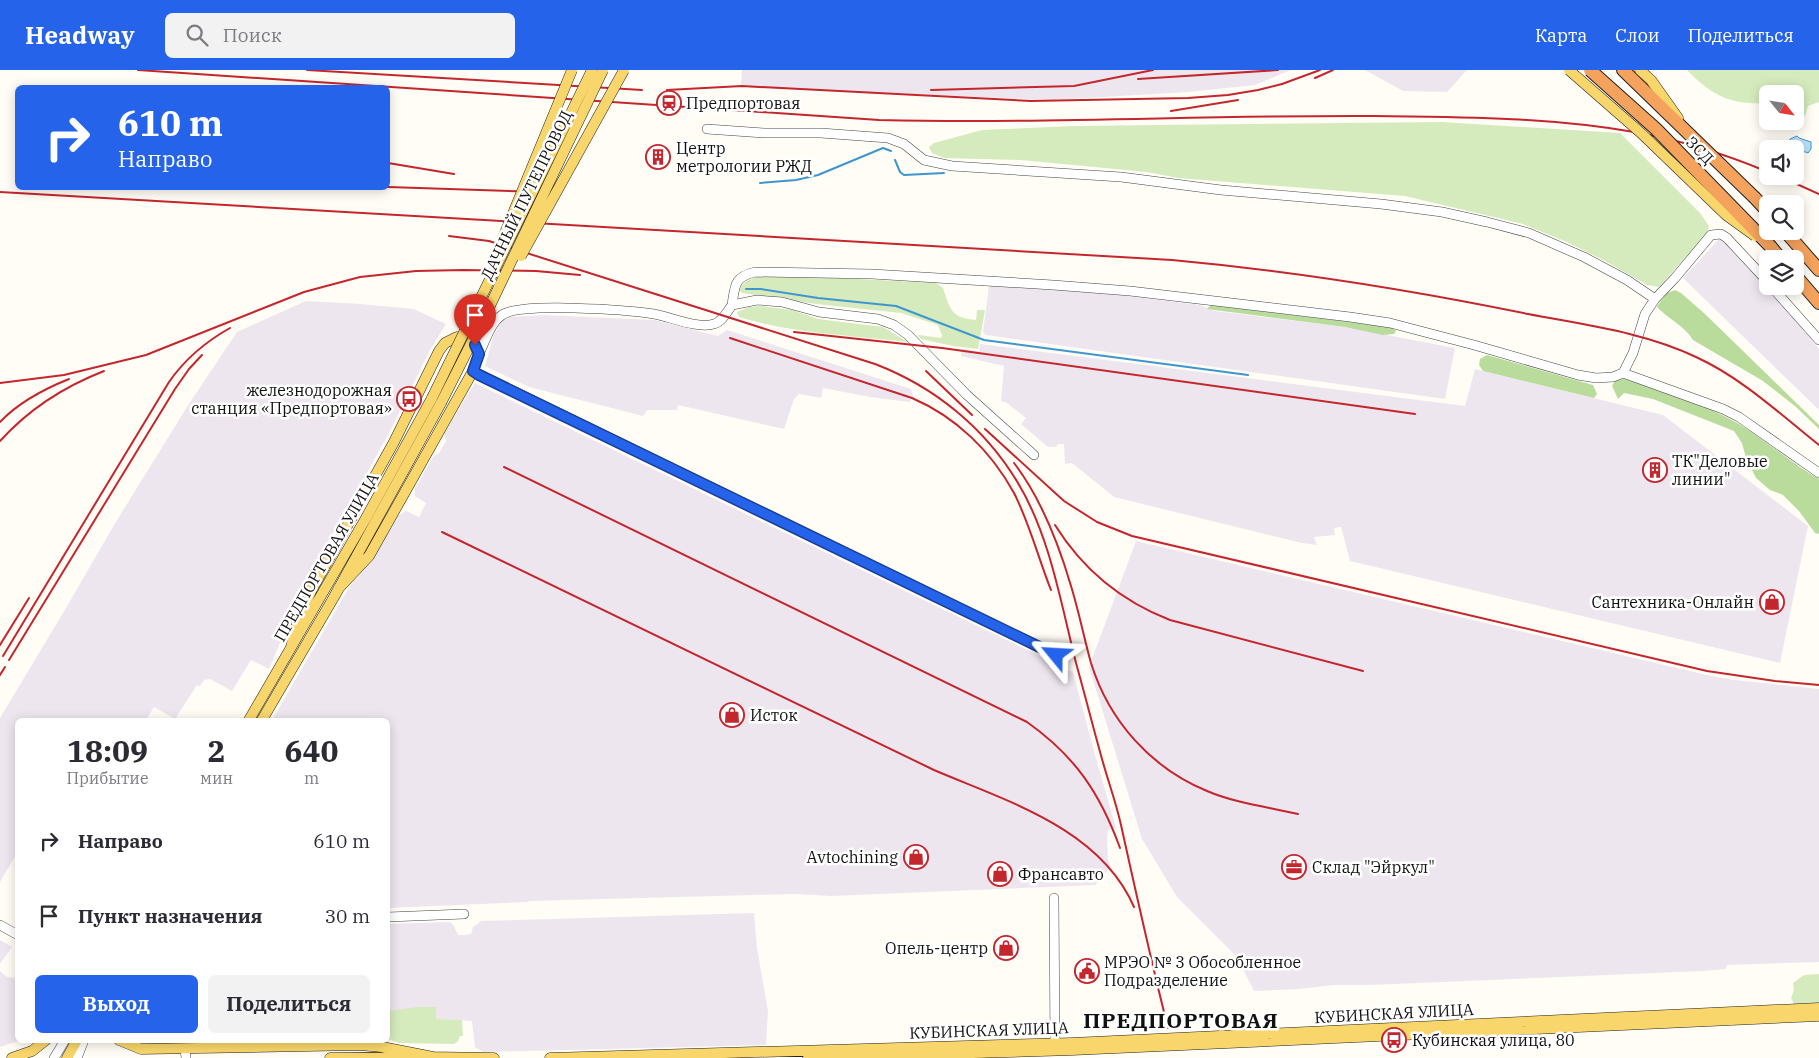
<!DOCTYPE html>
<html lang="ru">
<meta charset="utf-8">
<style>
:root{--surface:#fff;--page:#f2f2f3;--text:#2b2b33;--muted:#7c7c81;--accent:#2563eb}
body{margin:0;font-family:"IBM Plex Serif",serif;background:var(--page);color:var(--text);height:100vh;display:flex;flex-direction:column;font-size:19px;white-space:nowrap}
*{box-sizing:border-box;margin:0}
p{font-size:16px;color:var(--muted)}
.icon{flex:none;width:28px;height:28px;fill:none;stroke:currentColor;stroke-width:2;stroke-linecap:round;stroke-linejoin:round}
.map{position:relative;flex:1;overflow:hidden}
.details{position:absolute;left:15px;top:648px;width:375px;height:325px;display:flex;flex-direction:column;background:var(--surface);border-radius:8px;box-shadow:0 2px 12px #0003}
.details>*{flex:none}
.guide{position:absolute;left:15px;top:15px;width:375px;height:105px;border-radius:8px;box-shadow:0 2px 12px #0003;background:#2563eb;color:#fff;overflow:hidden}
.needle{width:32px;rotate:120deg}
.fabs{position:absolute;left:1759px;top:15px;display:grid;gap:10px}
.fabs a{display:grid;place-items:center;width:45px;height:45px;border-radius:8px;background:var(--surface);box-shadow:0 2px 12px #0003;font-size:25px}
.pin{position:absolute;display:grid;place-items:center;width:42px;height:42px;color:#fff;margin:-51px -21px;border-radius:50% 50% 50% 0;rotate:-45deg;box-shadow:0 0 5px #0007}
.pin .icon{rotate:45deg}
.me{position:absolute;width:55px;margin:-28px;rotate:297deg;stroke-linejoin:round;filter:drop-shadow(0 0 4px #0008)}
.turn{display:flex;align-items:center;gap:18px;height:105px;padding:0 20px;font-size:22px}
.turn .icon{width:65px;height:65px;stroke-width:2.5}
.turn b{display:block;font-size:35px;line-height:42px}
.eta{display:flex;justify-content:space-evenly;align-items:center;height:85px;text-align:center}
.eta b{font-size:30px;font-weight:800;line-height:35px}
.cta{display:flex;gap:10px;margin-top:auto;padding:10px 20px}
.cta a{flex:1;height:58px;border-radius:8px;background:var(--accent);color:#fff;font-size:20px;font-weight:800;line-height:58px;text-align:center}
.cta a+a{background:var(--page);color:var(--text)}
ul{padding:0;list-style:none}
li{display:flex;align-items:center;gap:15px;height:75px;padding:0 20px}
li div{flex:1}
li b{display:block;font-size:19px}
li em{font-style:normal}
header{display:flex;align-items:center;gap:30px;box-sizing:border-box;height:70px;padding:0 25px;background:var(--accent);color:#fff}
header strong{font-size:24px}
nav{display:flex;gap:28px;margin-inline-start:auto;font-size:18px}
.search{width:350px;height:45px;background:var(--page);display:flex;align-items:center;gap:12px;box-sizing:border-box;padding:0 18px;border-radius:8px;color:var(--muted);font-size:19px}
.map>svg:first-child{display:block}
</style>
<header>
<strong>Headway</strong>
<div class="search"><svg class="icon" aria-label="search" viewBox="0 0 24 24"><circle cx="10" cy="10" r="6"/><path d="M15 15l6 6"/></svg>Поиск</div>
<nav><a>Карта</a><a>Слои</a><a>Поделиться</a></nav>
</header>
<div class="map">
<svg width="1819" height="988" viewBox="0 0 1819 988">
<rect width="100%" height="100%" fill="#fffdf5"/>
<path fill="#eee6ef" d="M742 0H1291L1255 15 1189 22 1051 30 741 17Z
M1365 0H1467L1447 22 1403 21Z
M1722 166 1773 223 1819 279V340L1683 208Z
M989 216 1088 221 1200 235 1215 241 1345 257 1455 278 1445 329 986 265 983 262Z
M306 231 360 234 414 239 446 254 430 280 388 365 306 511 269 599 251 590 232 621 210 609 204 610 200 616 197 615 175 649 154 637 146 650H18L17 783 0 812V648L66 538 114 455 187 337 237 262Z
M545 245 654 250 718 266 727 260 911 319 913 324 910 332 870 327 823 318 821 328 799 324 794 329 784 359 678 335 677 340H647L643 346 529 317 485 296 493 267 501 252 507 247Z
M980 274 1465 336 1475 299 1663 345 1808 456 1780 593 1350 491 1341 457 1334 458 1335 465 1314 467 1317 475 1302 473 1114 427 1072 393 1065 394 1064 374H1058L1056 377H1048L1021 354 1026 348 1007 333 1001 331 1004 296 961 286 962 279 979 281Z
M475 313 1073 602 1095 685 1116 758 1108 760 1107 766 1108 791 1111 797 1095 815 831 826 794 824 529 831 528 832 388 838V650H272L350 516 371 492 396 447 406 441 419 447 426 433 415 426V419L433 387 439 383 446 371 444 364Z
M1136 471 1711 606 1735 610 1819 619V892L1727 895 1726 899 1703 901 1370 915H1334L1299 919 1254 921 1237 887 1177 827 1142 769 1089 597Z
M754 843 757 878 768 941 766 975 483 982 475 977 472 951 436 949V937L388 941V854L450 852 454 856 458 865H465L471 864 473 857 481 851Z
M0 870 12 877 0 894Z
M0 901 7 907 16 908 17 906 18 970H21L0 977Z"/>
<path fill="#d5ebbd" d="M1687 0H1819V32L1808 36 1805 46 1795 42V24H1768L1767 33C1731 35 1712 26 1687 0Z
M1442 52 1620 63 1700 143 1709 156 1707 163 1659 217 1647 215 1605 191 1567 172 1523 154 1405 126 1178 108 1147 102 1021 90 944 88 932 83 929 77 934 73 982 60 1073 56Z
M800 206 936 213 943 218C950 239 951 248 976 250L977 240H985L978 279 953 276 921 269 918 266 919 265 941 268 942 265 938 255 901 243 816 234 742 223 739 219C751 200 781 206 800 206Z
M759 236 792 240 818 249 883 257 908 272C852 265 794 264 739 247L737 242 749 237Z
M1819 904V934H1794L1791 928 1794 920 1793 913 1804 905Z
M417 937H436V949L462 950 463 966H460L458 971 454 974 399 973 388 969V941Z"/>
<path fill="#b9dc9c" d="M1675 220 1681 223 1705 244 1819 355V359L1795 336 1763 311 1693 270C1685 256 1668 249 1657 237L1658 235 1667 223Z
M1211 235 1375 255 1392 258 1396 261 1394 264 1383 265 1345 257 1207 239Z
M1487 285 1593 315 1597 324 1594 328 1483 301 1479 295 1480 289Z
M1624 309C1664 320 1704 334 1739 354 1767 371 1791 393 1819 409V464L1815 463 1799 441 1783 425 1770 420 1756 408 1746 388 1742 373 1734 361 1653 329 1624 323 1618 329 1612 316 1615 310Z"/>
<path fill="#b9e0f7" stroke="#3f96cf" d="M1797 66 1799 68 1811 72V79L1808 83 1792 77 1789 74 1790 69Z"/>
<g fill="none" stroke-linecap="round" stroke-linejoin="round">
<path stroke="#3f96cf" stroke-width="2" d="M895 90 900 102 904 105 944 103
M760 113 796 110 818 105 883 78 891 81
M746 219H761L818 228 896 236 984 270 1248 305"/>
<defs>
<path id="minor" d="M707 59 764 63H821L888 68 904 74 924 90 952 96 1121 107 1221 120 1381 134 1442 142 1487 152 1529 163 1584 187 1627 210 1655 229
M1771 216 1819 270
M732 235C735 215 734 207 755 202L872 204 1053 215 1130 221 1350 247 1390 253 1474 275 1578 305 1596 308 1613 307 1623 303 1633 283 1645 244 1655 229 1675 208 1711 165 1721 164 1727 168 1768 212
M479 284C485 272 490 253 502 245 520 232 628 240 654 244 671 247 697 259 714 254 722 252 727 242 732 235L757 230 782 232 819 242 878 249 894 255 908 265 967 325 1034 385
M473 301 1056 585
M1623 303 1723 339 1739 347 1819 403
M1054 828 1055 980
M388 847 464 844
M0 855 18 865
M185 979 186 988
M54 988 65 970
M77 988 84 970"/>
<path id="major" d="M1640 0 1651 10 1678 48
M291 577 297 554 312 519 394 372 439 281 445 273 457 267 466 269 475 275 479 284 473 301 369 486 338 519
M249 650 366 448 432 328
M262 650 334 527 441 333
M119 970 141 979 360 975 382 977 433 987
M429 987 494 988
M12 988 32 981 46 970
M67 988 77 970
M330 988 409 987
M550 988 1072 973 1819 938
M808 988 1072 980 1819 946"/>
<path id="highway" d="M1623 0 1690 65
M1755 128 1768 142
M1785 161 1819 200
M1771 177 1781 189
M1795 205 1819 233"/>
</defs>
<use href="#minor" stroke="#444" stroke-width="10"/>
<use href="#major" stroke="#222" stroke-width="11"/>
<use href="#highway" stroke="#222" stroke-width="14"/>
<use href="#minor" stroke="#fff" stroke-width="9"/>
<use href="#major" stroke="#f9d66b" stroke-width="10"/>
<use href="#highway" stroke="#f5a25d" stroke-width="12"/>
<path stroke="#c4262e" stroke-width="2" d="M138 0 879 50C1044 54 1209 45 1374 46 1461 47 1548 47 1634 62 1680 70 1725 84 1768 102
M307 0 642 20
M1315 8 1333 0
M1138 9 1278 0
M667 20 742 16 1031 31 1188 28 1228 25 1258 20 1282 14 1320 0
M931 20 1074 16 1153 0
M1171 41 1238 30
M388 93 454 104
M1779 106 1819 124
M388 117 542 122
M0 122 1172 190C1292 201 1411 220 1528 244 1585 255 1644 262 1696 287 1742 308 1780 344 1819 375
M449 166 489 171 875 294C935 317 985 358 1018 413 1050 466 1061 534 1076 593 1085 625 1093 657 1102 689 1108 711 1116 732 1121 755 1136 823 1151 891 1168 958
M794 262 942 278 1415 344
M730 268 912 328C956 347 991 381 1014 423 1029 452 1039 490 1051 520
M926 301 972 345
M0 313 64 305 146 285 304 222 360 207 416 201 463 200 536 201 580 205
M0 352C19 332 44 319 69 309
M985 359 1064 431 1097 452 1132 466 1707 601 1775 611 1819 615
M0 371C29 339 63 317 104 301
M1014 393C1040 427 1059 475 1071 516 1079 542 1084 568 1091 593 1109 651 1151 698 1207 721 1235 733 1268 737 1298 744
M504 397 1027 652C1075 686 1100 723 1120 778
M1055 455C1083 500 1121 531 1170 550L1363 601
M442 462 934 700C1006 731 1100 758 1134 837
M0 575 29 528
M3 586 169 312C185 289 205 272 230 258
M9 590 175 319 189 299 202 285
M0 605 5 597"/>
<defs>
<path id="major-bridge" d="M1569 0 1641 63 1726 145 1755 166
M502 170 572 0
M521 186 624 0
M432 328 592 0
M441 333 487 242 603 0"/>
<path id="highway-bridge" d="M1590 0 1656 59 1771 177
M1690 65 1755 128"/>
</defs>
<use href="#major-bridge" stroke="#222" stroke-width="11" stroke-linecap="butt"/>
<use href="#highway-bridge" stroke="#222" stroke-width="14" stroke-linecap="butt"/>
<use href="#major-bridge" stroke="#f9d66b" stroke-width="10"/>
<use href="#highway-bridge" stroke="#f5a25d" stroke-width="12"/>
</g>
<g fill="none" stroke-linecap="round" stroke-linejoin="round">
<defs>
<path id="route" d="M475 275 479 284 473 301 479 305 1056 585"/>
</defs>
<use href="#route" stroke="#184099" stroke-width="12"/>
<use href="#route" stroke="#2563eb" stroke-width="9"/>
</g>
<defs>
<symbol id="station-ring" viewBox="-11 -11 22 22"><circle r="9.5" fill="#fff" stroke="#c4262e" stroke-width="1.5"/><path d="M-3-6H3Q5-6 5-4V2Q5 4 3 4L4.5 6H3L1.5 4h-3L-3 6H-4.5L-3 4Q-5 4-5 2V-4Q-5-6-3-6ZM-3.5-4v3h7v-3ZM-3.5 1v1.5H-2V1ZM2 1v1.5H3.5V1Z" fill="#c4262e"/></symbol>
<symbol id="building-ring" viewBox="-11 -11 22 22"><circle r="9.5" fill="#fff" stroke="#c4262e" stroke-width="1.5"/><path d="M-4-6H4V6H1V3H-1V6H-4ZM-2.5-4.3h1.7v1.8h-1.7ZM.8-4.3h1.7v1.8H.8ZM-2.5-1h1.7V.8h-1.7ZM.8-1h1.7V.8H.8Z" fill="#c4262e"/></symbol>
<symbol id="bus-ring" viewBox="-11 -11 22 22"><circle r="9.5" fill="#fff" stroke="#c4262e" stroke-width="1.5"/><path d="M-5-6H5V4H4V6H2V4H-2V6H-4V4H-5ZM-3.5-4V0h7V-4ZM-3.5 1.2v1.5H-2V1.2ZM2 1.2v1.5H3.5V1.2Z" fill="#c4262e"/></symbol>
<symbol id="shop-ring" viewBox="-11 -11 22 22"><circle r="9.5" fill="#fff" stroke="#c4262e" stroke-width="1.5"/><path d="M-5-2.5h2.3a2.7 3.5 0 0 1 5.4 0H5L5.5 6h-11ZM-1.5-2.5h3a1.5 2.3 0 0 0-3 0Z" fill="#c4262e"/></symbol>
<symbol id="office-ring" viewBox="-11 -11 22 22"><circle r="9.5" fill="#fff" stroke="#c4262e" stroke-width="1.5"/><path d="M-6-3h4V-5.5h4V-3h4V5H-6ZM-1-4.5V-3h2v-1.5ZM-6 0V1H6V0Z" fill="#c4262e"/></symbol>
<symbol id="civic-ring" viewBox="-11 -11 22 22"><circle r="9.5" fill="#fff" stroke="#c4262e" stroke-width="1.5"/><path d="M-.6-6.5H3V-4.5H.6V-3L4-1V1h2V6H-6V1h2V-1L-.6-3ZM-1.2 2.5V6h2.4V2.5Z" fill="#c4262e"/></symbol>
</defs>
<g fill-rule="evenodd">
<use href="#station-ring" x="655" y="19" width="28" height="28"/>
<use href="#building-ring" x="644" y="73" width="28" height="28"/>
<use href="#bus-ring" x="395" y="315" width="28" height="28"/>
<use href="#building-ring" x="1641" y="386" width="28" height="28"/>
<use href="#shop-ring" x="1758" y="518" width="28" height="28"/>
<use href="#shop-ring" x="718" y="631" width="28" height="28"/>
<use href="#shop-ring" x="902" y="773" width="28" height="28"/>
<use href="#office-ring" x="1280" y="783" width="28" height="28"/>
<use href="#shop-ring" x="986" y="790" width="28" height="28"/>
<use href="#shop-ring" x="992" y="864" width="28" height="28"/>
<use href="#civic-ring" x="1073" y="887" width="28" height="28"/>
<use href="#bus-ring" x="1380" y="956" width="28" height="28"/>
</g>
<g text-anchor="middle" stroke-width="5" stroke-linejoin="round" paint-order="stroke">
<g font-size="16" fill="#111" stroke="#fff" text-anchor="start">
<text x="686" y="39">Предпортовая</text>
<text x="676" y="84">Центр<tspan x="676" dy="18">метрологии РЖД</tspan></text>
<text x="392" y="326" text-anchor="end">железнодорожная<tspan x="392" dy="18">станция «Предпортовая»</tspan></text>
<text x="1672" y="397">ТК"Деловые<tspan x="1672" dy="18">линии"</tspan></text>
<text x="1754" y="538" text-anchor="end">Сантехника-Онлайн</text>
<text x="750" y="651">Исток</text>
<text x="898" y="793" text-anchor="end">Avtochining</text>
<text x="1312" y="803">Склад "Эйркул"</text>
<text x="1018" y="810">Франсавто</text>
<text x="988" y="884" text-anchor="end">Опель-центр</text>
<text x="1104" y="898">МРЭО № 3 Обособленное<tspan x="1104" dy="18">Подразделение</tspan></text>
<text x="1412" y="976">Кубинская улица, 80</text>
</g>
<g font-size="16" fill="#111" stroke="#fff">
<text transform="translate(1700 80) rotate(45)" y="6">ЗСД</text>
<text transform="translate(526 125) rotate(-64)" y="6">ДАЧНЫЙ ПУТЕПРОВОД</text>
<text transform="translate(326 487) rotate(-60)" y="6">ПРЕДПОРТОВАЯ УЛИЦА</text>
<text transform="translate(1394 943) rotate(-3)" y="6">КУБИНСКАЯ УЛИЦА</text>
<text transform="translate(989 960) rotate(-2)" y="6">КУБИНСКАЯ УЛИЦА</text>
</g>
<g font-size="21" font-weight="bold" letter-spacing="1" fill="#111" stroke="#fff">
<text x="1181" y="958">ПРЕДПОРТОВАЯ</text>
</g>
</g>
</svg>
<div class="fabs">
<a><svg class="needle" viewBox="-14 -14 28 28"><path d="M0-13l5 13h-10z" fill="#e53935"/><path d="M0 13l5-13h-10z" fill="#7c7c81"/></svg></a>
<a><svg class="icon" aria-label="sound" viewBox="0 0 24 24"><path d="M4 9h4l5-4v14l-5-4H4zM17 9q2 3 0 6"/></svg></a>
<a><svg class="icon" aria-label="search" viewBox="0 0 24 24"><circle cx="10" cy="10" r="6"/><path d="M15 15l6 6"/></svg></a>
<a><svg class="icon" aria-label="layers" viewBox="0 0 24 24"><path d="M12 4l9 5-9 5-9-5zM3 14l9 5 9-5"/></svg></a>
</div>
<div class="pin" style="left:475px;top:275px;background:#d93025"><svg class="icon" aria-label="arrive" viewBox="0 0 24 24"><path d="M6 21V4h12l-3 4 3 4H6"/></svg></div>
<svg class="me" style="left:1056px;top:585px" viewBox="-20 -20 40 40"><path d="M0-17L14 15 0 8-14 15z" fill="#2563eb" stroke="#fff" stroke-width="4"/></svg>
<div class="guide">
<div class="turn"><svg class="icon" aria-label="right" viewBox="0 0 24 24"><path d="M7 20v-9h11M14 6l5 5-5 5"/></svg><div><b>610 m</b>Направо</div></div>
</div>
<section class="details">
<div class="eta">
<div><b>18:09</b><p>Прибытие</p></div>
<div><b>2</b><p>мин</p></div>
<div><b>640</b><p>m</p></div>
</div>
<ul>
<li><svg class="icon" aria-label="right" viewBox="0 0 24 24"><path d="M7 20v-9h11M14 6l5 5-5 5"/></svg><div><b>Направо</b></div><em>610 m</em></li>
<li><svg class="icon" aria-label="arrive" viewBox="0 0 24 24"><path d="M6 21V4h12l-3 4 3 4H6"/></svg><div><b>Пункт назначения</b></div><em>30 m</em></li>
</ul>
<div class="cta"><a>Выход</a><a>Поделиться</a></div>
</section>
</div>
